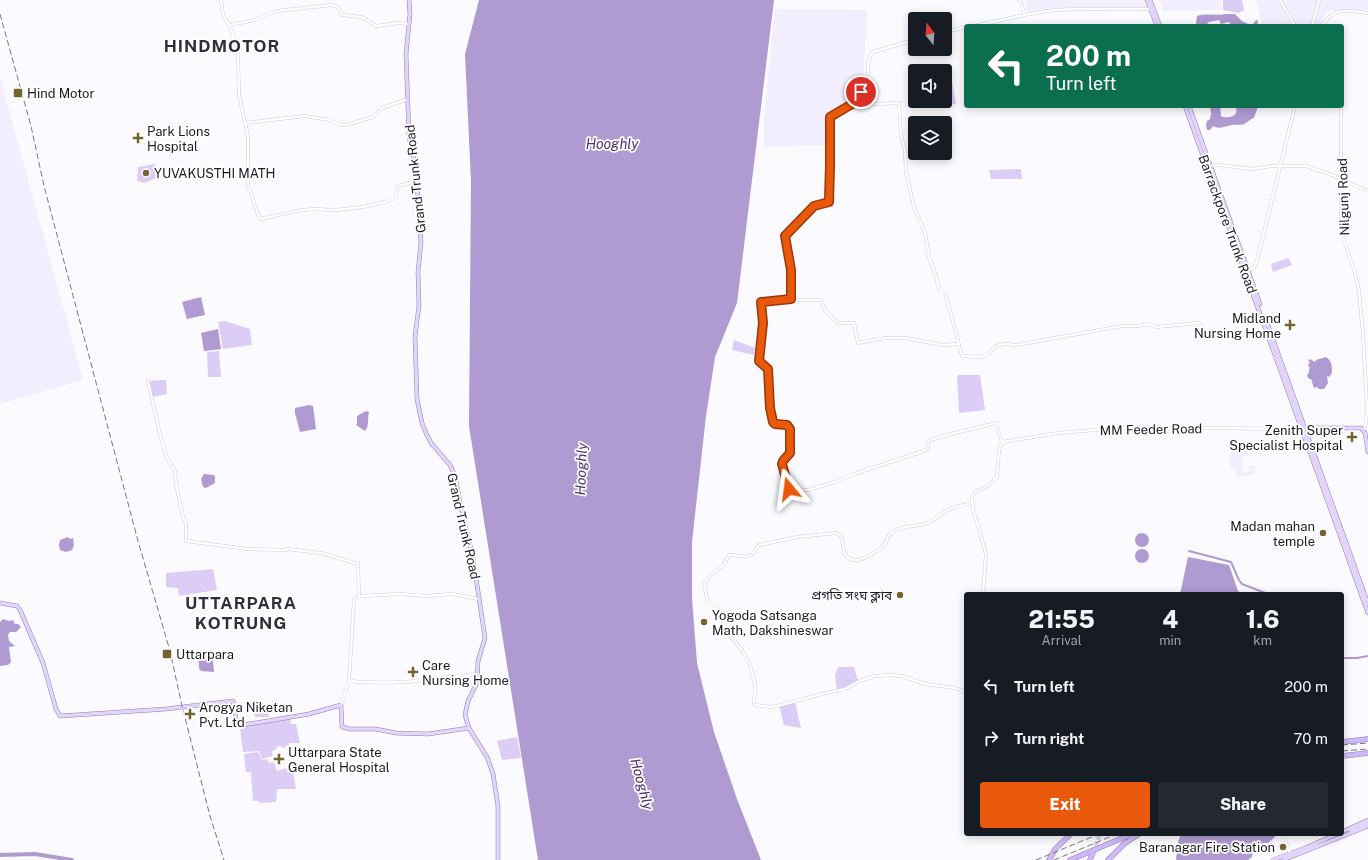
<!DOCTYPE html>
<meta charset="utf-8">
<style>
:root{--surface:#171b24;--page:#242831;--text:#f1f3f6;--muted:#9ea1a6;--accent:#ea580c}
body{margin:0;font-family:"Public Sans","Noto Sans Bengali",sans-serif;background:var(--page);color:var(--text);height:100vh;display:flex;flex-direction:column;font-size:15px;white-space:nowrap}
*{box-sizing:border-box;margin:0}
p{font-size:13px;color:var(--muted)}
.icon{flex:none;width:22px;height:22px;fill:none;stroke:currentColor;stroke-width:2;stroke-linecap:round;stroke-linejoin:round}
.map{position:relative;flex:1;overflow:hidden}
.sheet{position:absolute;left:964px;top:592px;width:380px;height:244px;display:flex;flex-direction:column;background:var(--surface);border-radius:4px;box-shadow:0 2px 10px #0003}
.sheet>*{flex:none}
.top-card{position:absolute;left:964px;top:24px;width:380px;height:84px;border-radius:4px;box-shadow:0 2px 10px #0003;background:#0b6e4f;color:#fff;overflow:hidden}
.needle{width:26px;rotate:343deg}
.fabs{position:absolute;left:908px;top:12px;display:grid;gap:8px}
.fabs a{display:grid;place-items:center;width:44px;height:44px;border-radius:4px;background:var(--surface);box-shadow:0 2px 10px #0003;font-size:20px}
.pin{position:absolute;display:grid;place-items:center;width:34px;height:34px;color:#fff;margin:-17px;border:2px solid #fff;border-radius:50%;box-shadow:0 1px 4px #0007}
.me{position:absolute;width:44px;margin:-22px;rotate:344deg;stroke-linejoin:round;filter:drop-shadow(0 0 3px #0008)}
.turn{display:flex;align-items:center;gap:14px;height:84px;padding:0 16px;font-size:18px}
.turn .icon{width:52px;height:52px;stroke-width:2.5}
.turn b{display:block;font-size:28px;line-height:34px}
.eta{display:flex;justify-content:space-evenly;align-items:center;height:68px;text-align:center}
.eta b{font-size:24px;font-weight:800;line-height:28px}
.button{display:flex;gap:8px;margin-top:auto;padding:8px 16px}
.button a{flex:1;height:46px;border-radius:4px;background:var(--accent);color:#fff;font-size:16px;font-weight:800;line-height:46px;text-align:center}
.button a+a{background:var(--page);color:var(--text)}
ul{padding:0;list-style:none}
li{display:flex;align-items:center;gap:12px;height:52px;padding:0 16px}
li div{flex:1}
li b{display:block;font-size:15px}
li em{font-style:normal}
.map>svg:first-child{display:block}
</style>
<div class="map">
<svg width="1368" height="860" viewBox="0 0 1368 860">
<rect width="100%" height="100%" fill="#fbfafe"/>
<path fill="#f3eefe" d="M1025 0H1143L1147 9 1029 13Z
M1159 0H1221V10L1163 11Z
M1256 0H1368V10L1327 11 1320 26H1263Z
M775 9 867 10 862 103 827 118 828 145 764 147V116Z
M0 77 83 380 0 404Z
M1233 443H1247L1248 456 1242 457 1243 460H1244V462H1242L1243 472H1249V465H1255L1256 473H1252V475L1237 477 1236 468 1231 469 1229 456 1231 455V448L1234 447Z"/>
<path fill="#dbcdf5" d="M1223 0H1242L1244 10 1239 13 1223 10Z
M951 76 956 104 931 108 930 101H945V78Z
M155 164 156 178 144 183 137 181 138 167Z
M1021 169 1022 179H991L989 170Z
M1288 258 1292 265 1273 272 1271 264Z
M225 321 250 329 252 345 223 349 218 322Z
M734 340 755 348 754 355 732 350Z
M219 351 221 377H208L207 352Z
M959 375H980L985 410 959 413 957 376Z
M166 380 167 394 152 397 148 381Z
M213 569 217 590 179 596 178 588 166 587V573Z
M838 667H854L858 681 845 689 837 691 835 675Z
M252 702 266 703 269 717H255Z
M795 702 801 728 784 725 779 706Z
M290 719 291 724H296L300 743H289V745L285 746V748H282L281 746 276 747 277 749 272 751 273 756 262 759 259 751 243 752 240 727Z
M517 737 521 758 502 760 497 741Z
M258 752 262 760 267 759 269 763 274 762 277 771 287 768 288 772H293L296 789H277L276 802 259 803V801H253L251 772H246L244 754Z"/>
<path fill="#af9ad1" d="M479 0H774L737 303 715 357 706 416 692 542V598L697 663 714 732 737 799 761 860H538L469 426 471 181 465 54Z
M1226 14H1235L1242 21 1250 25 1253 24 1256 20 1258 21 1257 26H1232L1229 22 1221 24 1219 20 1209 22 1205 26H1197L1196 23 1197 16C1206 13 1217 16 1226 14Z
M1210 106H1220L1221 116C1224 118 1233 118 1236 113 1237 111 1236 108 1236 106H1258L1254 118C1250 119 1249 121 1246 123 1241 126 1237 124 1232 125 1225 126 1220 130 1213 126L1210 130H1207L1206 125 1207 121 1210 119 1211 114Z
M201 297 205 315 187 319 182 302Z
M218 329 221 349 204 351 201 333Z
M1326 357C1332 361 1332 366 1332 373L1329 377 1327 376 1328 383 1324 389H1319L1317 387 1314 388 1311 379H1309L1307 376 1309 372V369L1310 368 1308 365 1310 362 1308 361 1310 359 1315 362 1316 360Z
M309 405 313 406 316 429 300 432 295 413V408Z
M366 411 369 412C367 420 370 424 365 431L356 425 357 423V416Z
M204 474 214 475 215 477V483L206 488 203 487 201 479Z
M1135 540a7 7 0 1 1 14 0a7 7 0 1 1-14 0Z
M68 537 70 539 73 538 74 545 72 550 66 552 60 550 59 545 60 540Z
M1135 556a7 7 0 1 1 14 0a7 7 0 1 1-14 0Z
M1188 557 1229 565 1238 591 1244 594H1180Z
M3 619 9 621 13 620 15 624H18L21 627 16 632H10L8 635 9 641 15 646 9 647 11 662 8 665 0 666V622Z
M212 650 214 672 201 671 199 668 198 651Z
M1181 834H1275V837L1268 843C1259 842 1253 848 1252 857L1248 860H1176L1178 842Z"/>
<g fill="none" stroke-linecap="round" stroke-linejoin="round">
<path stroke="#af9ad1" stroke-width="2" d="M1189 551 1231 562 1239 580 1242 584 1268 594
M1342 658H1357L1368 656"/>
<path stroke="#af9ad1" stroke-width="4" d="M0 855 35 854 72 860"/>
<path stroke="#dad8dd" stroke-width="4.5" stroke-dasharray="4.5 2" stroke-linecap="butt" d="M1093 852 1100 834"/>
<defs>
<path id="minor" d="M221 0 223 15 230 27 236 45 238 54 239 95 248 136V188L252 194 254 204 260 219 302 210 314 209 335 210 363 207 385 202 396 197 398 186 417 181
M1020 0 1025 15
M1280 0 1295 26
M229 25 255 20 276 11 332 5 338 7 342 15 362 17 376 26 398 23 409 24
M973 26C1002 21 1029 12 1058 10 1089 8 1120 10 1151 9
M1312 26 1319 0
M1322 26C1334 6 1348 11 1368 13
M945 32 966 27
M851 105 899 103 901 136 905 150 906 172 914 207 925 233 929 257 936 275 938 286 940 290 945 292 962 356 981 357 990 353 993 348 999 345 1006 344 1016 345 1122 326H1138L1149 324 1156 327 1199 323 1201 325 1205 333C1221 335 1250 336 1266 331
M1341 106V224L1344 241 1354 269 1359 291 1363 335 1367 409 1366 423 1364 430
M246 123 304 116 330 120 341 125H346L373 117 382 108 408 99
M1210 166 1219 165 1253 169 1271 166H1306L1335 176 1341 180 1368 191
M1248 270 1254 268 1258 257 1295 106
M791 299V270L784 237 787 232 814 206 829 202 830 117C845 106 859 102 866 83 870 73 865 60 873 52L915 40
M959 344 943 345 905 338H885L858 343 854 323H838L825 310 821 300H787L761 301 763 323 759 361 768 370C768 378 768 420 774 423 777 425 784 424 787 425L790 430V453L784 460 782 464 788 488 797 490H809L835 482 857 473 924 451 928 448V443L930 440 951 434 996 423 1002 442
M148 381 161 439 167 458 175 471 176 484 183 517 186 523V541L248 549 287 550
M1002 442 1058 433 1130 427 1302 429
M287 549 321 553 358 564 359 596 355 598 354 600 349 681 341 705
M983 594 986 554 973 509 972 497 975 492 989 485 997 477 999 451 1002 442
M359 596 400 594 426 596 451 594 479 599
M349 681C368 683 386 683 405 682 429 680 453 675 478 674
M966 693 956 688 925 684 901 676 889 675 875 676 859 681 845 689 826 693 781 705 772 707 754 705 755 684 750 665 742 650 728 634 718 606 708 602 704 584 708 578 724 565 729 555C736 554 744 559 751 555 755 553 755 548 759 545L797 537 836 533 841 536C844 544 842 557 852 560 861 562 882 550 886 542 888 539 887 536 890 534 898 526 914 527 925 524 933 521 939 516 946 511 953 507 964 505 972 503
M1283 834 1290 854"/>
<path id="major" d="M409 0 410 14 406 54 409 136 412 152 416 167 421 242 418 272 419 306 415 336 417 399 422 423 426 433 431 443 450 465 455 476 461 508 473 558 485 638 478 661 477 683 468 701 465 715 469 728 488 759 493 774 498 806V860
M1147 0 1157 26
M1150 0 1160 26
M1185 106 1368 613
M1189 106 1260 304
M1265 317 1368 604
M1303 428H1361L1365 433 1368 452
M0 603 17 606 20 610 43 663 56 709 60 716 166 709 233 701 237 726 309 714 341 705 342 727 350 729H375L396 733 428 734 469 728
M1351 831 1368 823
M1342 832 1368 820
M1273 860 1305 848 1337 834
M1283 860 1368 826"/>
<path id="highway" d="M1342 742 1368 739
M1342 756 1368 753
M1049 860 1056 848 1071 834
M1070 860 1132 834
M1090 860 1093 852
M1108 860 1124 844 1139 834"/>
</defs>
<use href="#minor" stroke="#d2cbde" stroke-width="3.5"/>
<use href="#major" stroke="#9081ac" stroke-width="4.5"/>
<use href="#highway" stroke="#9081ac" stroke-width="5.5"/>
<use href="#minor" stroke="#fff" stroke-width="2.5"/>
<use href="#major" stroke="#e2d4fa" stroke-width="3.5"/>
<use href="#highway" stroke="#cfb8f7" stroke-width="4.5"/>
<path stroke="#78777d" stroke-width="1" stroke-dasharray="6 3" stroke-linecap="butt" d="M0 14 31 126 44 186 138 541 170 651 182 706 210 816 224 860
M1342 745 1368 743
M1342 751 1368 749
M1036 860 1099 834
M1054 860 1117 834"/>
</g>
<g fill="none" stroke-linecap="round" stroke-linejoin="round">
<defs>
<path id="route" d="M789 489 782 464 783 461 790 453V429L787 425 775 424 773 422 770 408 768 369 759 361 763 323 761 302 791 299V270L785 236 814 206 829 202 830 164V117L852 104 861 92"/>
</defs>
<use href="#route" stroke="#983908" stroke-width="10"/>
<use href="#route" stroke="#ea580c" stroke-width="7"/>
</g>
<g fill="#746431" stroke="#fff" stroke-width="1.5">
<rect x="13" y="88" width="10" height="10" rx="2"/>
<path d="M136 132h4v4h4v4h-4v4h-4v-4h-4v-4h4z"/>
<circle cx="146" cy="173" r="4"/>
<path d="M1288 319h4v4h4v4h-4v4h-4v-4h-4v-4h4z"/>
<path d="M1350 431h4v4h4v4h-4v4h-4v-4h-4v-4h4z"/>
<circle cx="1323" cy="533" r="4"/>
<circle cx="900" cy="595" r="4"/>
<circle cx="704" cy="622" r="4"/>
<rect x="162" y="649" width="10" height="10" rx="2"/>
<path d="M411 666h4v4h4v4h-4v4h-4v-4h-4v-4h4z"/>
<path d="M188 708h4v4h4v4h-4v4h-4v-4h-4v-4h4z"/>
<path d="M277 753h4v4h4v4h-4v4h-4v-4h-4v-4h4z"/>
<circle cx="1283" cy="847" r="4"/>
</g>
<g text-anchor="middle" stroke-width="3.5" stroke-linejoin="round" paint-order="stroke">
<g font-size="13" fill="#1c1a21" stroke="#fff" text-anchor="start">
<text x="27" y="98">Hind Motor</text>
<text x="147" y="136">Park Lions<tspan x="147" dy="15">Hospital</tspan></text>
<text x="154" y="178">YUVAKUSTHI MATH</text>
<text x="1281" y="323" text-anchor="end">Midland<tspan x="1281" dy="15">Nursing Home</tspan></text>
<text x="1343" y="435" text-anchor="end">Zenith Super<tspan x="1343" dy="15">Specialist Hospital</tspan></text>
<text x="1315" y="531" text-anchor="end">Madan mahan<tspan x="1315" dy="15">temple</tspan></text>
<text x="892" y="600" text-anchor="end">প্রগতি সংঘ ক্লাব</text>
<text x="712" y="620">Yogoda Satsanga<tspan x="712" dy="15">Math, Dakshineswar</tspan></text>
<text x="176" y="659">Uttarpara</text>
<text x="422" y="670">Care<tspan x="422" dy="15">Nursing Home</tspan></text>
<text x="199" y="712">Arogya Niketan<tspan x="199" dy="15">Pvt. Ltd</tspan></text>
<text x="288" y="757">Uttarpara State<tspan x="288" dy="15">General Hospital</tspan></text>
<text x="1275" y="852" text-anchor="end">Baranagar Fire Station</text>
</g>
<g font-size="13" fill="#1c1a21" stroke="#fff">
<text transform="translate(415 179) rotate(-96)" y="5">Grand Trunk Road</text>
<text transform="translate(1343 197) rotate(-92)" y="5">Nilgunj Road</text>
<text transform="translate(1228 224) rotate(70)" y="5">Barrackpore Trunk Road</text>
<text transform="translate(1151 429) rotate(-1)" y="5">MM Feeder Road</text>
<text transform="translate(464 526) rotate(77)" y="5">Grand Trunk Road</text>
</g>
<g font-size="14" font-style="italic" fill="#4e3073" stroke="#fff">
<text x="612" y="149">Hooghly</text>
<text transform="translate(581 469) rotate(-88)" y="5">Hooghly</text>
<text transform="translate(642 784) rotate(75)" y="5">Hooghly</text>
</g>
<g font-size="17" font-weight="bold" letter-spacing="1" fill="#322d3c" stroke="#fff">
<text x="222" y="52">HINDMOTOR</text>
<text x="241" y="609">UTTARPARA<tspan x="241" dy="20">KOTRUNG</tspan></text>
</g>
</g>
</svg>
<div class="fabs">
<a><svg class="needle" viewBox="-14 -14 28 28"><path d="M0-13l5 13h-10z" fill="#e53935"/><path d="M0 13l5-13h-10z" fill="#9ea1a6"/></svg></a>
<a><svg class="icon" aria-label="sound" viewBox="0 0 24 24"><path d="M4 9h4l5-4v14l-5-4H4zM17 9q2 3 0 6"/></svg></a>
<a><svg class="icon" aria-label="layers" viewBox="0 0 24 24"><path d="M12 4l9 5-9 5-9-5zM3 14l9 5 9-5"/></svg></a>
</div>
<div class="pin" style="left:861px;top:92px;background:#d93025"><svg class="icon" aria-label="arrive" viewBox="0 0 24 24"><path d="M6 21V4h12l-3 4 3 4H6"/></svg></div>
<svg class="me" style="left:789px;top:489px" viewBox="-20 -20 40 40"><path d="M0-17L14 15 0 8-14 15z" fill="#ea580c" stroke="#fff" stroke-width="4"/></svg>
<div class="top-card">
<div class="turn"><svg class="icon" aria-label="left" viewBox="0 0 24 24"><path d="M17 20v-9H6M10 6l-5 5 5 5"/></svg><div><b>200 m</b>Turn left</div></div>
</div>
<section class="sheet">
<div class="eta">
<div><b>21:55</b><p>Arrival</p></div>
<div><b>4</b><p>min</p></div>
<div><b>1.6</b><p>km</p></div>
</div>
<ul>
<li><svg class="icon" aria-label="left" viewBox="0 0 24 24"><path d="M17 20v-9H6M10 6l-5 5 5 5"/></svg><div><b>Turn left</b></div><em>200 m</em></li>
<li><svg class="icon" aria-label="right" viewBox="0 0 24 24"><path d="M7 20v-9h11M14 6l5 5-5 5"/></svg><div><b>Turn right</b></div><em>70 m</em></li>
</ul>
<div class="button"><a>Exit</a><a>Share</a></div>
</section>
</div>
